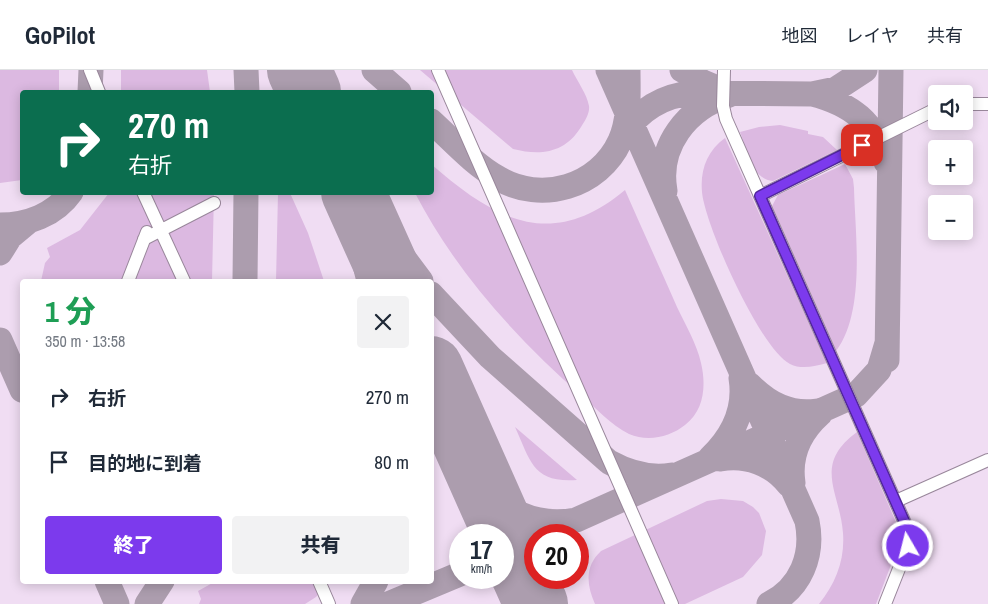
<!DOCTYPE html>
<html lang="ja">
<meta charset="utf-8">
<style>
:root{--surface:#fff;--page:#f2f2f3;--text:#1f2937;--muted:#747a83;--line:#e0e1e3;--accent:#7c3aed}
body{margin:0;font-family:"Archivo Narrow","Noto Sans JP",sans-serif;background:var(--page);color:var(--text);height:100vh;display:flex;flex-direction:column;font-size:19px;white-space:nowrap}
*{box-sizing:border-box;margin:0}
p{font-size:16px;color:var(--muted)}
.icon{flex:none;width:28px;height:28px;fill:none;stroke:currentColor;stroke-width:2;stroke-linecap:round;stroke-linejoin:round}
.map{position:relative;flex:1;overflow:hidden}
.details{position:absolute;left:20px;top:209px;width:414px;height:305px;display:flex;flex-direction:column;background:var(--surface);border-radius:5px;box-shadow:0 2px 12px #0003}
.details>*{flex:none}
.banner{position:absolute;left:20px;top:20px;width:414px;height:105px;border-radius:5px;box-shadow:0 2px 12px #0003;background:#0b6e4f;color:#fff;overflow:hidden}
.buttons{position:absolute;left:928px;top:15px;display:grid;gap:10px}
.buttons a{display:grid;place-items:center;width:45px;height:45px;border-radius:5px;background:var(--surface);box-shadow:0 2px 12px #0003;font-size:25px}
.speed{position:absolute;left:449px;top:454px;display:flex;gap:10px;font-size:25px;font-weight:700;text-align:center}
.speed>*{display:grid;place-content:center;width:65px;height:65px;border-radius:50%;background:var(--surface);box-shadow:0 2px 12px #0003;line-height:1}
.speed small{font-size:12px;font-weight:400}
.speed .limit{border:8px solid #d22;background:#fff;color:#111}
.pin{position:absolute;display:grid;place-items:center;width:42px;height:42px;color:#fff;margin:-21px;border-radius:10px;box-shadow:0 2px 8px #0006}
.me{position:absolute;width:55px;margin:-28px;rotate:352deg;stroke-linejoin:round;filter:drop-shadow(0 0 4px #0008)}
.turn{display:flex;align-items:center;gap:18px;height:105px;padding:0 25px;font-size:22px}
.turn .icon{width:65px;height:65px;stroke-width:2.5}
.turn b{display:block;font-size:35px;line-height:42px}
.round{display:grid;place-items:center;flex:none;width:52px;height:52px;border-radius:5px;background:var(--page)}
.headline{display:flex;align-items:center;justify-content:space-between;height:85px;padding:0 25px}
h1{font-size:30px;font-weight:800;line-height:38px;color:#1e9e55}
.primary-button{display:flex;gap:10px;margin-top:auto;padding:10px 25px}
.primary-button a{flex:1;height:58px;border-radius:5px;background:var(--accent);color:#fff;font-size:20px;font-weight:800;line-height:58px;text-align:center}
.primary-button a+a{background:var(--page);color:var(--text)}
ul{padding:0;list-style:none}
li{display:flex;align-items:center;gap:15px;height:65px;padding:0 25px}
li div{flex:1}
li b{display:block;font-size:19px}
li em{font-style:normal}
header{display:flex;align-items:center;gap:30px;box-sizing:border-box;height:70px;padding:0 25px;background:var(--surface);border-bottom:1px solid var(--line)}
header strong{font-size:24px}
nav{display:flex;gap:28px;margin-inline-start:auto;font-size:18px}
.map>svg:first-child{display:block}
</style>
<header>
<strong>GoPilot</strong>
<nav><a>地図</a><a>レイヤ</a><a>共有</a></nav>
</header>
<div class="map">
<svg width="988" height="534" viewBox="0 0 988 534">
<rect width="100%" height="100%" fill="#f0ddf3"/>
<path fill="#dcb9e1" d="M0 0H59V22H22V110L0 113Z
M121 0H207L210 22H121Z
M420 0H572C577 11 587 24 589 36 590 43 585 51 581 57 565 83 541 86 513 79Z
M780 55 808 61V64L823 67 837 80 773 111C751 109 747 79 740 62L759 57Z
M725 68 827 293C815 296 802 300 790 294 760 279 705 155 702 122 700 100 707 81 725 68Z
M431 94C494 149 551 182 625 120 642 159 660 198 677 237 685 254 697 274 701 293 706 314 705 340 685 355 670 367 648 372 629 364 611 355 596 338 582 326 515 267 456 202 415 123L431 122Z
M845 94 853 109 854 118C855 164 866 241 836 281L772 136 778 125Z
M109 123H214L212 211H41L45 193 50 187 47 178 80 160Z
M278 123H290L308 163 324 211H276Z
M515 357 577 410C533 413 531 392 515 357Z
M857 362 902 466 876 534H819C836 513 845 490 843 463 840 422 812 395 857 362Z
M721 429 743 431 753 437 759 443 766 461 762 485 743 507 685 534H595C586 514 585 496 601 481L707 431Z
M216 511H330L316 527 305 534H199L201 529 198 521Z"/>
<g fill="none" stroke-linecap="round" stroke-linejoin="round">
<path stroke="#ac9dae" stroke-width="25" d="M246 0 247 22
M374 0 399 22
M608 0 807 451C814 485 801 518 769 534
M682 0 703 12 722 20
M90 22 91 0
M812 24C851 34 875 52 886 92
M431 51C452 70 473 94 498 108 541 134 599 117 620 71 630 49 628 23 628 0
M623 66C638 40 664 25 693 23L812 24 836 19 865 0
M665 121C657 76 687 38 729 25
M347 122 369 211
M359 122 383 160 421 211
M0 155C27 155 55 145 71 122
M0 183 10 167 28 152
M245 211 246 122
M431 224 490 287 609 392C629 403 649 409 672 405
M0 270 22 320
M887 290 891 0
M750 315C769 334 790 345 817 341
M710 388C733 366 746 339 741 308
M720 389C746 384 773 394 789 415
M479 407C501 442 536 457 576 450L856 325 879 300 887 273
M793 413C789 386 800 362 820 344
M479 465 485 445 480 409
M535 502 533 514 536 534
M502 508 516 516 534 534
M107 511 117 534
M147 534 162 511
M363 534 376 511
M388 534 460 504"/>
<path stroke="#ac9dae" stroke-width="64" d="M299 0 309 22
M353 122 393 211
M431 298 536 534"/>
<defs>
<path id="minor" d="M90 0 99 22
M438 0 672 534
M724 0 723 36 726 49 909 462 908 476 885 534
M964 34H988
M143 122 184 211
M760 126 936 39
M144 169 214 133
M128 211 147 162
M896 431 988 390
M319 511 329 534"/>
</defs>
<use href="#minor" stroke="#99879b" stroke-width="14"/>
<use href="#minor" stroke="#fff" stroke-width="12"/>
</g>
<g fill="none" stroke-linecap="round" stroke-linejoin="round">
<defs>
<path id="route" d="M862 75 760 126 909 462 908 476"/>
</defs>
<use href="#route" stroke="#51269a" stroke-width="12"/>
<use href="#route" stroke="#7c3aed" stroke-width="9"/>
</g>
</svg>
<div class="buttons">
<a><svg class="icon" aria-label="sound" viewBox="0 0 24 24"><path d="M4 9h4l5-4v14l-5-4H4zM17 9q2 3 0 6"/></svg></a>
<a>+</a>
<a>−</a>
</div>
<div class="speed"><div>17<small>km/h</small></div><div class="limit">20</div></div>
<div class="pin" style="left:862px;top:75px;background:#d93025"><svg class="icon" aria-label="arrive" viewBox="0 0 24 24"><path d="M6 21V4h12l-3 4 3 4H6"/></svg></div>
<svg class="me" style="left:908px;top:476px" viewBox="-20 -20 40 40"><circle r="17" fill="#7c3aed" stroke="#fff" stroke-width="3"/><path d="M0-11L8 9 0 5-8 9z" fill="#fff"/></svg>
<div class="banner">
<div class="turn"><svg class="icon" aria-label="right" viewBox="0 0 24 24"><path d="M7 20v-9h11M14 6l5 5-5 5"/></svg><div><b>270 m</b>右折</div></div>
</div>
<section class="details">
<div class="headline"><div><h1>1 分</h1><p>350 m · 13:58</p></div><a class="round"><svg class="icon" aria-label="close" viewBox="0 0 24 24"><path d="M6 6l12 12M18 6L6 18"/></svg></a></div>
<ul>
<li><svg class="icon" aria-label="right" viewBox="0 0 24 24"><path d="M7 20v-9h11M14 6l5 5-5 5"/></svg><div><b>右折</b></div><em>270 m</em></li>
<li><svg class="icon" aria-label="arrive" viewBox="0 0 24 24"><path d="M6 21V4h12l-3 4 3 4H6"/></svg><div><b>目的地に到着</b></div><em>80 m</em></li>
</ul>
<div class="primary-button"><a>終了</a><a>共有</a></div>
</section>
</div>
